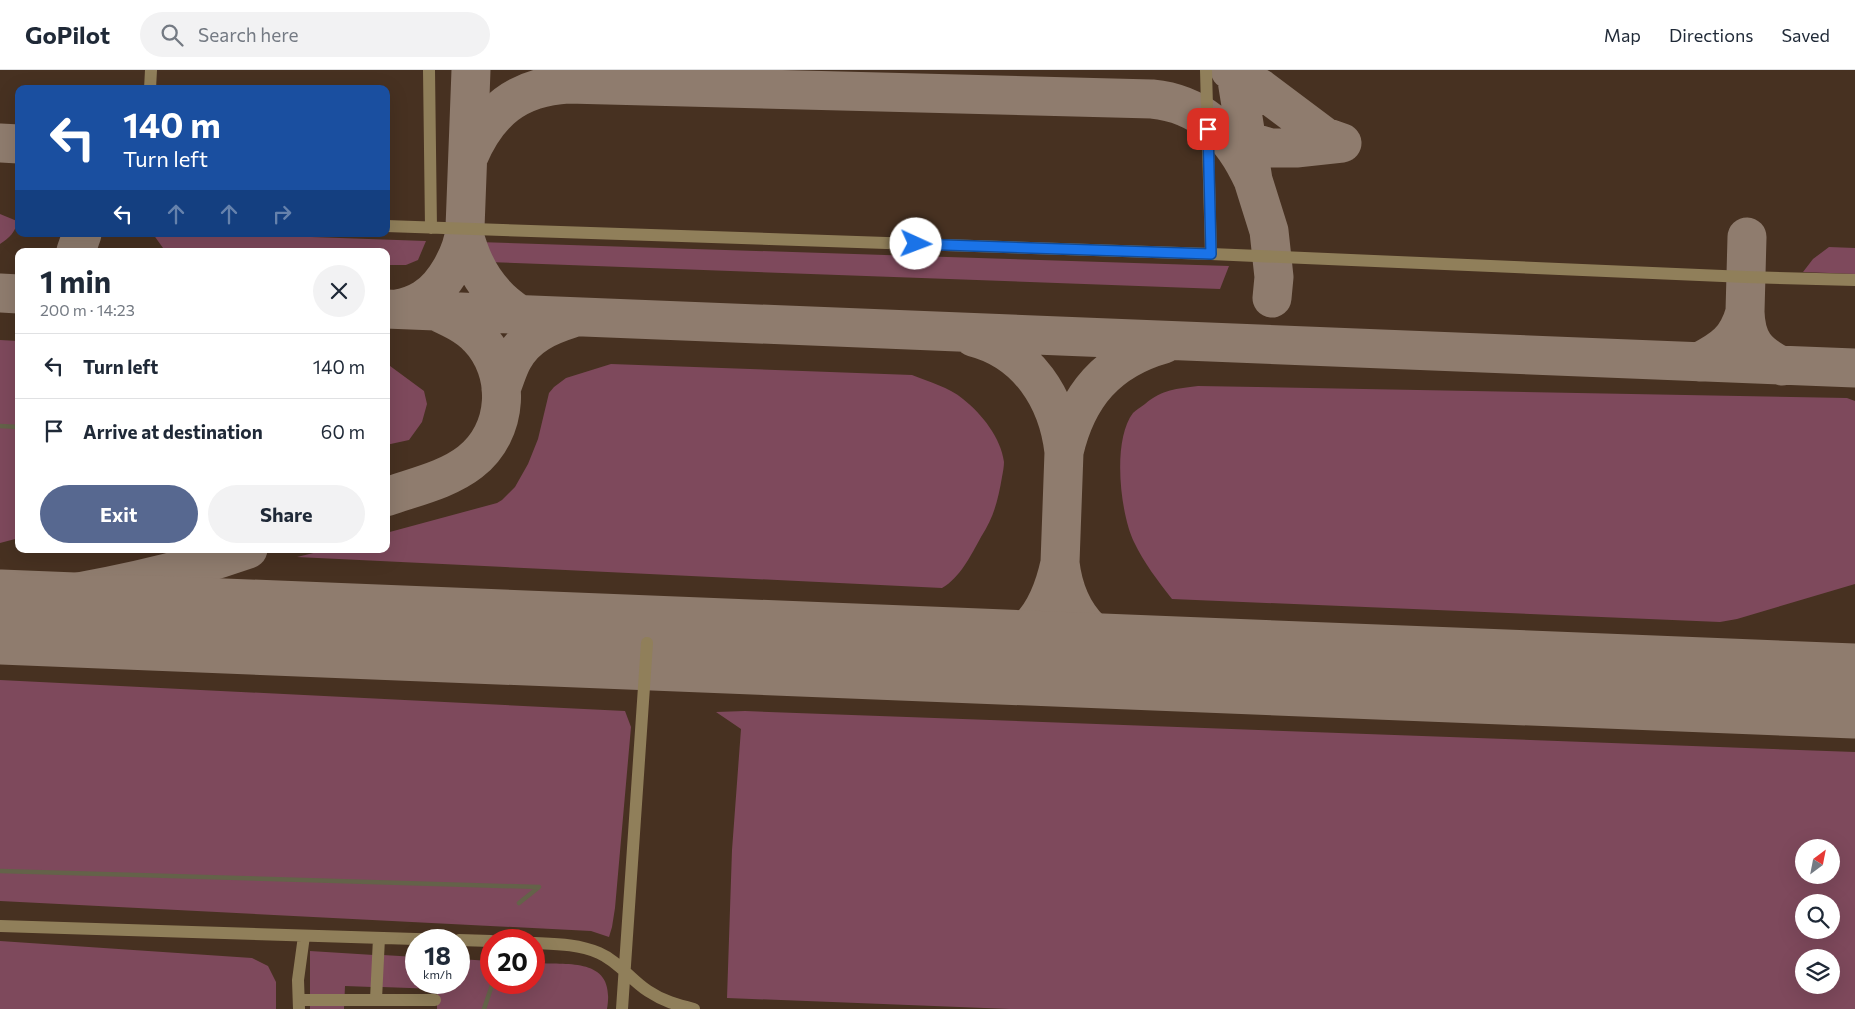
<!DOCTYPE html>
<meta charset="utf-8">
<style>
:root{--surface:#fff;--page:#f2f2f3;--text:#1f2937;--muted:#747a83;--line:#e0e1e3;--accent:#576890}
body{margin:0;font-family:Commissioner,sans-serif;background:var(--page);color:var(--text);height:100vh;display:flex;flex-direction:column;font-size:19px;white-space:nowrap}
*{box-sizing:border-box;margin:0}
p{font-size:16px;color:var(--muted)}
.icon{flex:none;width:28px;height:28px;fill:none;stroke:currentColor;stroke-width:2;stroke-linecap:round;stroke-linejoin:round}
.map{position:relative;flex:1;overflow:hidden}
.panel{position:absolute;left:15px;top:178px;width:375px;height:305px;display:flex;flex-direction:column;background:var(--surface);border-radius:10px;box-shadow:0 5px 20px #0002}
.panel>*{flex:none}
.guide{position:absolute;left:15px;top:15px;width:375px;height:152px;border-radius:10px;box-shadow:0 5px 20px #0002;background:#1a4fa0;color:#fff;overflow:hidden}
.needle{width:32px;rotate:32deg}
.tools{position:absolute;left:1795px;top:769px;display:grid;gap:10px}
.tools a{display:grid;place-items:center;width:45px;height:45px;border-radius:50%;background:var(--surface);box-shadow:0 5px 20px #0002;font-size:25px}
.speed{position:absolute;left:405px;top:859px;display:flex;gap:10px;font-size:25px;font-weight:700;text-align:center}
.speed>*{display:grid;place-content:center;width:65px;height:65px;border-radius:50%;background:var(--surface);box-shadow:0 5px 20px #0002;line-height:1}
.speed small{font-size:12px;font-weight:400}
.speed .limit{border:8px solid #d22;background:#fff;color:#111}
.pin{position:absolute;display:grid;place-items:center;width:42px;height:42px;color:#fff;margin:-21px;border-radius:10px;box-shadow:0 2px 8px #0006}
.me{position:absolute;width:55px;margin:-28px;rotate:92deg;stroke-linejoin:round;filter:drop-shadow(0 0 4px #0008)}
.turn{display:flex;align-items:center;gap:18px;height:105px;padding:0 25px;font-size:22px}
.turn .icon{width:65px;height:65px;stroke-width:2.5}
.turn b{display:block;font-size:35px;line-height:42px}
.lanes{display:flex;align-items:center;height:48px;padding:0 25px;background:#0003;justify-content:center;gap:25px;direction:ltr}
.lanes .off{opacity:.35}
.round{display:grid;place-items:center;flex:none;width:52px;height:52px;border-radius:26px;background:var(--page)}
.summary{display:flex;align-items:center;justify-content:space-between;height:85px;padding:0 25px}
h1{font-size:30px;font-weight:700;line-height:38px}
.button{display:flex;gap:10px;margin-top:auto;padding:10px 25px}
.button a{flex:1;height:58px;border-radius:30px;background:var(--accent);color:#fff;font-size:20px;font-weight:700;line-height:58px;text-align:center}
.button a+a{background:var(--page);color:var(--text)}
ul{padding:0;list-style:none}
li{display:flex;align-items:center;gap:15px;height:65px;padding:0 25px;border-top:1px solid var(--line)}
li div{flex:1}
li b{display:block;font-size:19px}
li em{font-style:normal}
header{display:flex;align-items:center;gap:30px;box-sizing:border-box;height:70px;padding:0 25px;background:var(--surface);border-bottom:1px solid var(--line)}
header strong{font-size:24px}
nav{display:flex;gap:28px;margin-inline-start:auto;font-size:18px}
.search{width:350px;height:45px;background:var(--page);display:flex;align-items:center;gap:12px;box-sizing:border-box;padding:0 18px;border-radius:28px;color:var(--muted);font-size:19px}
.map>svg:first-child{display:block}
</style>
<header>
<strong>GoPilot</strong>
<div class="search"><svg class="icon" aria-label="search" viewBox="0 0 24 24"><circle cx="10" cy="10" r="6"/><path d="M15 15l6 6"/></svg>Search here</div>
<nav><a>Map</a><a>Directions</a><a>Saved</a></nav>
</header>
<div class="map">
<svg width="1855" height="939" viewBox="0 0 1855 939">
<rect width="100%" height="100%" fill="#473121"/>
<path fill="#7e495c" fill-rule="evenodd" d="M0 144 17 151C16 162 9 168 0 174Z
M153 164H225L426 171 418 190 406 195H386V181H169L163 178Z
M478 172 1229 196 1220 219 487 192 482 185Z
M1829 177 1855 178V204L1803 202 1813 189Z
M0 270 19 271V468L0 473Z
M386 293 424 321 427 334 422 352 409 370 386 375Z
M611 294 912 305C929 312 949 317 963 329 982 344 1001 368 1004 392 1004 396 1003 402 1002 407 998 430 994 447 981 467 971 485 960 508 942 518L297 487 330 479H386V463L497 433 502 430 515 417 528 394 538 369 549 323 554 317 566 308Z
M1198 316 1847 328 1855 331V514L1737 549 1720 552 1172 529C1158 511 1144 493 1134 472 1120 443 1112 370 1133 343 1136 340 1141 337 1145 334 1163 319 1176 319 1198 316Z
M0 610 625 641 631 657 615 838 612 857 609 867 591 861 0 831Z
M745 641 1855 682V939H1010L727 928 732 780 741 659 716 642ZM1804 778H1831V805H1804ZM1804 832H1831V860H1804ZM1804 888H1831V915H1804Z
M0 871 252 888 268 896 276 912V939H0Z
M310 881 374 885 372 917 345 916 344 939H310Z
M383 885 416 887V912H459V889L491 891V912H534V893C570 895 616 887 607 939H437V919L382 917Z"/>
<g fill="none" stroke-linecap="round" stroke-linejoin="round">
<path stroke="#646249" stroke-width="4.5" d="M0 356 19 357
M0 801 539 817
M519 833 539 817
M484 939 493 912"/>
<path stroke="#8f7c6e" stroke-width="39" d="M1230 0 1261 19 1325 67 1342 73
M1236 4 1253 110 1269 161 1274 207 1272 228
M1215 62 1271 78H1296L1342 73
M0 73 19 74
M468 88C488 41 517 17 568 14L1152 29C1203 34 1233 66 1253 110
M464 164C473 198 489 225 519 244
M76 181 82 164
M0 223 19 224
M386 239 1855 298
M398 239C407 237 416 234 424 229 445 216 463 183 465 158L471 0
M1745 242 1747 167
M973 267C1028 281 1058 329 1064 382 1077 326 1107 290 1164 274
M1699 292C1724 279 1737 270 1745 242 1746 271 1756 283 1782 296
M501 319C505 309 508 298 513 289 526 265 548 256 573 248
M386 427C414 417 447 410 470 392 509 362 512 302 478 267 467 255 451 248 436 241
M1060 493 1064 382
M0 535C83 523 169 507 248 479
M955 586C978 580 1009 575 1028 559 1046 542 1055 516 1060 493 1067 552 1102 579 1156 594
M1785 618C1810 614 1833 610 1855 597"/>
<path stroke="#8f7c6e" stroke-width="95" d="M0 547 1855 621"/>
<path stroke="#907f5a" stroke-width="12" d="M429 0 431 158
M1206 0 1211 184
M150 19 151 0
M386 156 1211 184 1746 207 1855 210
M0 856 448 870
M459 870 491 871
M534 873C556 874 578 874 599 883 618 891 631 910 648 921 663 931 677 935 694 939
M376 929 379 868
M299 930H435
M299 939 298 910 304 866
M622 939 647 573"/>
</g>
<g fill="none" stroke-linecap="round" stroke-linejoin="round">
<defs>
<path id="route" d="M916 174 1211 184 1208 59"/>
</defs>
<use href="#route" stroke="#114b97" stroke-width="12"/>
<use href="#route" stroke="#1a73e8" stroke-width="9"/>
</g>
</svg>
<div class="tools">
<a><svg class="needle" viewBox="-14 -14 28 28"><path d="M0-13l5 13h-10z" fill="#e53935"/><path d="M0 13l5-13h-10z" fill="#747a83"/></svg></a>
<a><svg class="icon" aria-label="search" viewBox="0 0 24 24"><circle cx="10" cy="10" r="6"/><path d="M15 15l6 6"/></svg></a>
<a><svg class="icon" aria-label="layers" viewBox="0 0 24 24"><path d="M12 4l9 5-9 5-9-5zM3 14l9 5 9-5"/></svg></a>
</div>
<div class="speed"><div>18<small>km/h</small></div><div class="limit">20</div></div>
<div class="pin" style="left:1208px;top:59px;background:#d93025"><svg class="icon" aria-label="arrive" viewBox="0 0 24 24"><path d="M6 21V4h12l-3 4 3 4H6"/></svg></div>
<svg class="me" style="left:916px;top:174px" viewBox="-20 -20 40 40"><circle r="19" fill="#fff"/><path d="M0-13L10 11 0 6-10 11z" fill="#1a73e8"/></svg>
<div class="guide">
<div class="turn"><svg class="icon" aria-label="left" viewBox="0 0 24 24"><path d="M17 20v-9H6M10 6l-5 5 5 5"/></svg><div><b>140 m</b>Turn left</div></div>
<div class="lanes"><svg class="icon" aria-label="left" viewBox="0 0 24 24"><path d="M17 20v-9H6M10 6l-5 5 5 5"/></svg><svg class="icon off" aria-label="ahead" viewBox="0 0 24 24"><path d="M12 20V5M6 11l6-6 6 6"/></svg><svg class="icon off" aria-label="ahead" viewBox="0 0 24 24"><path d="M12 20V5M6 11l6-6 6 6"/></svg><svg class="icon off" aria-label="right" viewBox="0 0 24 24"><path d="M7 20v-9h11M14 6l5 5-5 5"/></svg></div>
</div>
<section class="panel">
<div class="summary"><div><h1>1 min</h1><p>200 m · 14:23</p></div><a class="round"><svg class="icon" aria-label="close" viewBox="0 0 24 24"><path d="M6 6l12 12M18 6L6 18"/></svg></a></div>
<ul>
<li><svg class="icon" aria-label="left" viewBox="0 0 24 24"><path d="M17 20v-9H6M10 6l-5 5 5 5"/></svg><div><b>Turn left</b></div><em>140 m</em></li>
<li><svg class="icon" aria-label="arrive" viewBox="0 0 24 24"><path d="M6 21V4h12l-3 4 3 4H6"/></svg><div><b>Arrive at destination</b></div><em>60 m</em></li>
</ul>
<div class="button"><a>Exit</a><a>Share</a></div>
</section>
</div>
